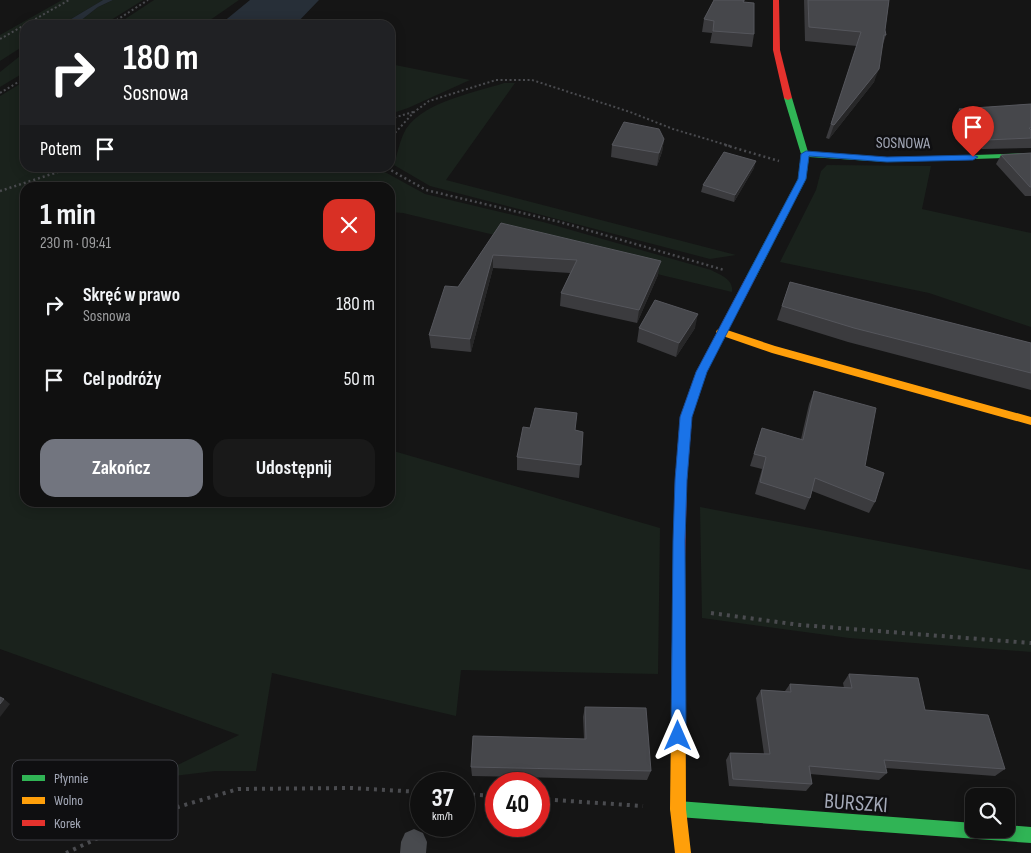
<!DOCTYPE html>
<html lang="pl">
<meta charset="utf-8">
<style>
:root{--surface:#101010;--page:#191919;--text:#f1f3f6;--muted:#9c9d9f;--line:#303030;--accent:#72757f}
body{margin:0;font-family:"Sofia Sans Condensed",sans-serif;background:var(--page);color:var(--text);height:100vh;display:flex;flex-direction:column;font-size:19px;white-space:nowrap}
*{box-sizing:border-box;margin:0}
p{font-size:16px;color:var(--muted)}
.icon{flex:none;width:28px;height:28px;fill:none;stroke:currentColor;stroke-width:2;stroke-linecap:round;stroke-linejoin:round}
.map{position:relative;flex:1;overflow:hidden}
.side{position:absolute;left:20px;top:182px;width:375px;height:325px;display:flex;flex-direction:column;background:var(--surface);border-radius:15px;box-shadow:0 2px 12px #0003,0 0 0 1px var(--line)}
.side>*{flex:none}
.top-card{position:absolute;left:20px;top:20px;width:375px;height:152px;border-radius:15px;box-shadow:0 2px 12px #0003,0 0 0 1px var(--line);background:#202124;color:#fff;overflow:hidden}
.controls{position:absolute;left:965px;top:788px;display:grid;gap:10px}
.controls a{display:grid;place-items:center;width:50px;height:50px;border-radius:10px;background:var(--surface);box-shadow:0 2px 12px #0003,0 0 0 1px var(--line);font-size:25px}
.speed{position:absolute;left:410px;top:772px;display:flex;gap:10px;font-size:25px;font-weight:700;text-align:center}
.speed>*{display:grid;place-content:center;width:65px;height:65px;border-radius:50%;background:var(--surface);box-shadow:0 2px 12px #0003,0 0 0 1px var(--line);line-height:1}
.speed small{font-size:12px;font-weight:400}
.speed .limit{border:8px solid #d22;background:#fff;color:#111}
.pin{position:absolute;display:grid;place-items:center;width:42px;height:42px;color:#fff;margin:-51px -21px;border-radius:50% 50% 50% 0;rotate:-45deg;box-shadow:0 0 5px #0007}
.pin .icon{rotate:45deg}
.me{position:absolute;width:55px;margin:-28px;rotate:0deg;stroke-linejoin:round;filter:drop-shadow(0 0 4px #0008)}
.turn{display:flex;align-items:center;gap:18px;height:105px;padding:0 20px;font-size:22px}
.turn .icon{width:65px;height:65px;stroke-width:2.5}
.turn b{display:block;font-size:35px;line-height:42px}
.then{display:flex;align-items:center;height:48px;padding:0 20px;background:#0003;gap:10px;font-size:19px}
.round{display:grid;place-items:center;flex:none;width:52px;height:52px;border-radius:15px;background:var(--page)}
.overview{display:flex;align-items:center;justify-content:space-between;height:85px;padding:0 20px}
h1{font-size:30px;font-weight:700;line-height:38px}
.button{display:flex;gap:10px;margin-top:auto;padding:10px 20px}
.button a{flex:1;height:58px;border-radius:15px;background:var(--accent);color:#fff;font-size:20px;font-weight:700;line-height:58px;text-align:center}
.button a+a{background:var(--page);color:var(--text)}
ul{padding:0;list-style:none}
li{display:flex;align-items:center;gap:15px;height:75px;padding:0 20px}
li div{flex:1}
li b{display:block;font-size:19px}
li em{font-style:normal}
.map>svg:first-child{display:block}
</style>
<div class="map">
<svg width="1031" height="853" viewBox="0 0 1031 853">
<rect width="100%" height="100%" fill="#151515"/>
<path fill="#1a221c" d="M62 0H103L61 25H25V45L0 61V35Z
M113 0H143L103 25H75L98 7Z
M154 0H239L203 25H116Z
M25 52V72L0 87V72Z
M390 64 470 80 408 108 390 114Z
M25 81V168H383V171L425 194 543 222 711 270C720 275 734 279 732 292L403 213 390 212V188H25V502H390V450L660 528 658 674 461 670 456 716 272 673 256 771H215L149 779 239 735 0 649V96Z
M504 83H515L446 180 736 255 710 259 430 186 394 165C397 155 399 144 403 135 416 103 474 93 504 83Z
M827 165 931 166 922 209 1031 233V327L929 293 780 262 816 190 821 171Z
M700 507 1031 570V652L849 638 702 618Z"/>
<path fill="#272f38" d="M103 0H113L98 7 75 25H61Z
M250 0H319L295 25H232L222 23Z"/>
<g fill="none" stroke-linecap="round" stroke-linejoin="round">
<path stroke="#4a4b4f" stroke-width="2" stroke-dasharray="2 2.5" stroke-linecap="butt" d="M109 25 148 0
M0 39 69 0
M0 93 25 78
M390 119 413 112
M392 146 395 133 414 112 429 101 496 80H532L630 112 673 129 730 146"/>
<path stroke="#4a4b4f" stroke-width="2.5" stroke-dasharray="2 3" stroke-linecap="butt" d="M725 145 779 161
M390 156 392 145
M387 168 426 190 560 222 724 270
M0 191 70 168"/>
<path stroke="#4a4b4f" stroke-width="4" stroke-dasharray="3 5" stroke-linecap="butt" d="M711 613 800 625 1031 643
M464 794 496 796
M539 799 643 806
M66 853 141 818 238 789 351 788 421 792"/>
<path fill="#484a4e" fill-rule="evenodd" d="M414 829 423 833 427 842 426 853H400L401 842 405 833Z"/>
<path fill="#30b455" fill-rule="evenodd" d="M785 96 792 98 808 152 887 158 1031 153V157L887 162 809 157 806 179 756 277 751 280 746 277 798 179 801 154 784 98Z
M678 801 974 823V829H1006V825L1031 827V843L678 817 672 815 670 809 672 803Z"/>
<path fill="#ff9f0a" fill-rule="evenodd" d="M721 328 775 346 1031 417V425L772 353 717 334 716 332 717 330Z
M679 552 684 554 685 558 686 809 691 853H675L670 809 673 558 674 554Z"/>
<path fill="#e5322d" fill-rule="evenodd" d="M773 0H779L780 50 792 98 788 100 784 98 773 50Z
M751 274 756 277 706 372 692 417 687 480 685 558 684 562 679 564 674 562 673 558 675 480 680 417 696 372 746 277Z"/>
</g>
<path fill="#3b3b3e" d="M714 0H745L744 2 754 34 752 47 710 43 712 33 702 32 704 19Z
M804 0H889L885 30 886 35 883 44 874 82 829 139 826 138 857 46 805 41Z
M1031 104V148L982 149 955 118 959 109Z
M664 139 662 152 657 166 611 157 612 145Z
M1031 153V196H1025L996 164 1001 155Z
M754 168 734 202 701 192 703 185Z
M501 223 658 275 637 323 560 306 561 293 570 273 493 268 471 352 431 348 429 335 458 287Z
M790 282 1031 343V390L848 342 777 320Z
M639 328H695L676 357 637 342Z
M814 391 865 466 875 502 869 513 812 491 810 498 805 510 755 494 762 469 750 466 762 428 801 439 809 404Z
M575 430 583 432 579 478 517 470V457Z
M849 674 925 710 1005 769 995 776 886 768 887 773 879 780 810 774 812 784 806 791 729 786 726 760 730 753 764 754 756 698 761 690 785 691 790 684 844 688 843 683Z
M585 707 651 771 647 780 472 776 471 767 584 739 583 717Z"/>
<path fill="#272728" d="M879 69 874 82 829 139 834 125Z
M664 139 662 152 657 166 659 153Z
M756 161 754 168 734 202 735 195Z
M493 255V268L471 352 470 339Z
M661 261 658 275 637 323 639 310Z
M698 314 695 328 676 357 679 343Z
M4 699 10 704 0 717V704Z"/>
<path fill="#46474b" stroke="#55565c" d="M714 0H744L743 2 754 3V34L713 31 714 21 704 19Z
M808 0H889L885 30 886 35H884L879 69 834 125 831 124 861 32 809 27Z
M1031 104V128H1029L1031 130V138L987 140 959 109Z
M624 122 659 129 664 139 659 153 612 145Z
M724 152 756 161 735 195 703 185Z
M1031 153V187H1030L1001 155Z
M501 223 661 261 639 310 561 293 577 260 493 255 470 339 429 335 445 286 458 287Z
M790 282 1031 343V373L854 328 782 306Z
M655 300 698 314 679 343 639 328Z
M814 391 876 408 865 466 884 473 875 502 815 478 810 498 760 482 766 457 754 454 762 428 803 440Z
M535 408 577 413 575 430 583 432 581 465 517 457 523 427 530 428Z
M849 674 918 678 925 710 988 715 1005 769 884 760 887 773 809 766 812 784 733 779 730 753 770 754 761 690 791 692 790 684 852 688Z
M0 697 4 699 0 704Z
M585 707 646 708 651 771 471 767 473 736 586 739Z"/>
<path fill="#1a73e8" stroke="#114b97" d="M806 151 887 157 973 155 978 157 973 160 887 162 809 156 806 179 707 372 692 417 687 480 685 541 686 736 684 741 678 743 673 741 671 736 673 541 675 480 680 417 696 372 798 179 801 154Z"/>
<g text-anchor="middle" stroke-width="5" stroke-linejoin="round" paint-order="stroke">
<g font-size="16" fill="#a4a9b8" stroke="#0f0f11">
<text transform="translate(903 142) rotate(1)" y="6">SOSNOWA</text>
</g>
<g font-size="22" fill="#a4a9b8" stroke="#0f0f11">
<text transform="translate(856 802) rotate(4)" y="8">BURSZKI</text>
</g>
</g>
<rect x="12" y="760" width="166" height="80" rx="8" fill="#0f0f11" stroke="#3c3d43" stroke-width="1"/>
<rect x="22" y="775" width="23" height="6" fill="#30b455"/>
<rect x="22" y="797" width="23" height="7" fill="#ff9f0a"/>
<rect x="22" y="820" width="23" height="6" fill="#e5322d"/>
<g font-size="14" fill="#a4a9b8">
<text x="54" y="783">Płynnie</text>
<text x="54" y="805">Wolno</text>
<text x="54" y="828">Korek</text>
</g>
</svg>
<div class="controls">
<a><svg class="icon" aria-label="search" viewBox="0 0 24 24"><circle cx="10" cy="10" r="6"/><path d="M15 15l6 6"/></svg></a>
</div>
<div class="speed"><div>37<small>km/h</small></div><div class="limit">40</div></div>
<div class="pin" style="left:973px;top:157px;background:#d93025"><svg class="icon" aria-label="arrive" viewBox="0 0 24 24"><path d="M6 21V4h12l-3 4 3 4H6"/></svg></div>
<svg class="me" style="left:678px;top:736px" viewBox="-20 -20 40 40"><path d="M0-17L14 15 0 8-14 15z" fill="#1a73e8" stroke="#fff" stroke-width="4"/></svg>
<div class="top-card">
<div class="turn"><svg class="icon" aria-label="right" viewBox="0 0 24 24"><path d="M7 20v-9h11M14 6l5 5-5 5"/></svg><div><b>180 m</b>Sosnowa</div></div>
<div class="then">Potem<svg class="icon" aria-label="arrive" viewBox="0 0 24 24"><path d="M6 21V4h12l-3 4 3 4H6"/></svg></div>
</div>
<section class="side">
<div class="overview"><div><h1>1 min</h1><p>230 m · 09:41</p></div><a class="round" style="background:#d93025;color:#fff"><svg class="icon" aria-label="close" viewBox="0 0 24 24"><path d="M6 6l12 12M18 6L6 18"/></svg></a></div>
<ul>
<li><svg class="icon" aria-label="right" viewBox="0 0 24 24"><path d="M7 20v-9h11M14 6l5 5-5 5"/></svg><div><b>Skręć w prawo</b><p>Sosnowa</p></div><em>180 m</em></li>
<li><svg class="icon" aria-label="arrive" viewBox="0 0 24 24"><path d="M6 21V4h12l-3 4 3 4H6"/></svg><div><b>Cel podróży</b></div><em>50 m</em></li>
</ul>
<div class="button"><a>Zakończ</a><a>Udostępnij</a></div>
</section>
</div>
